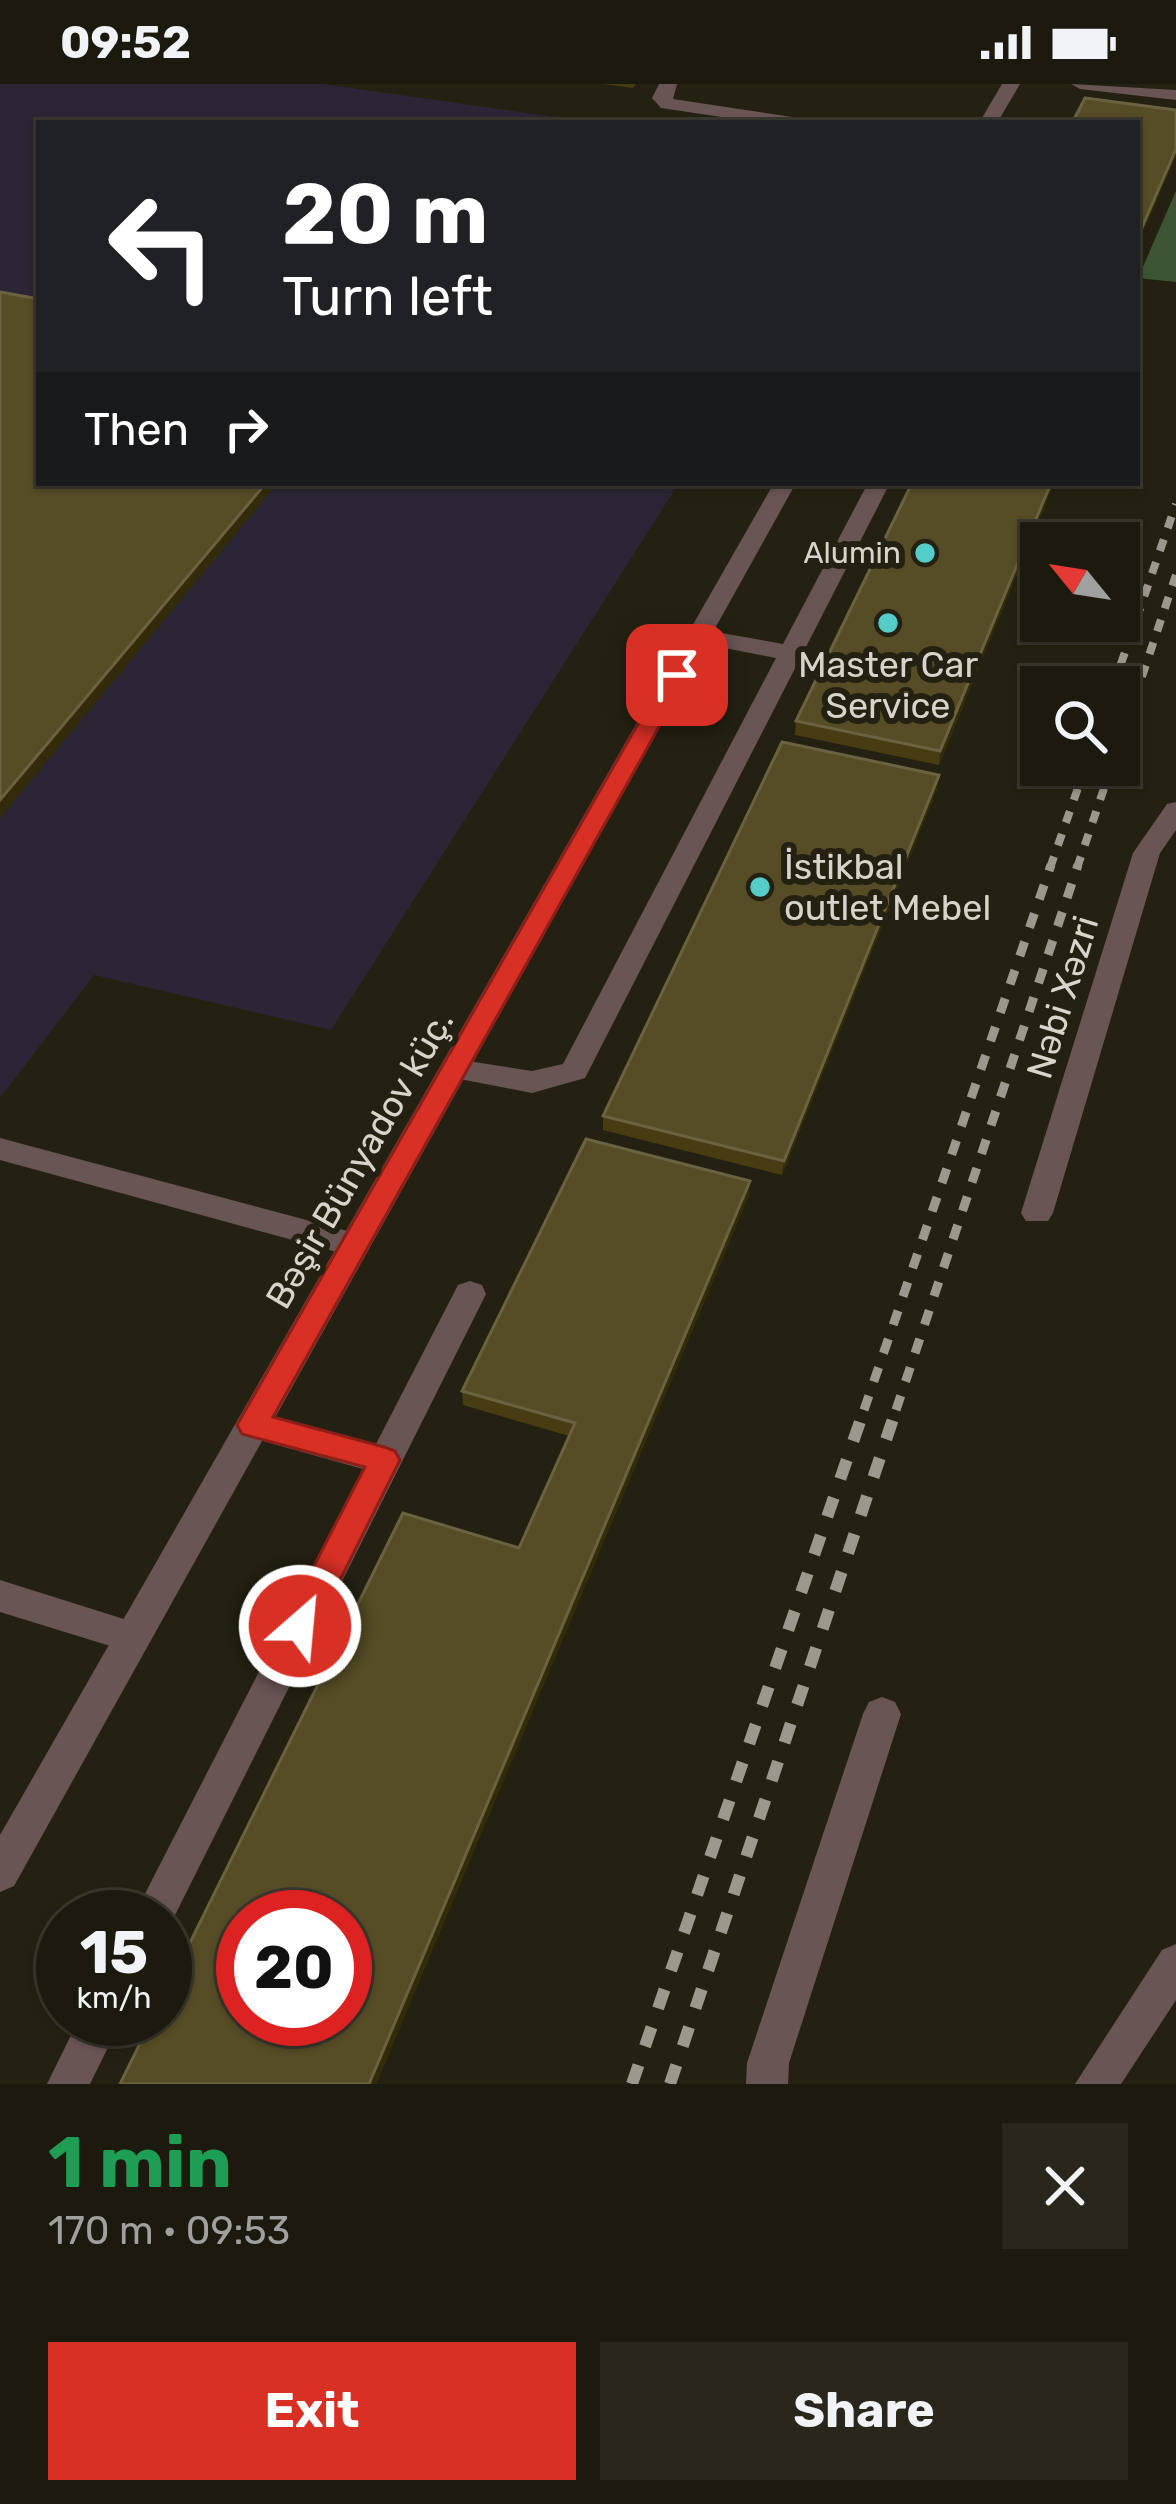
<!DOCTYPE html>
<meta charset="utf-8">
<style>
:root{--surface:#1c190e;--page:#29261c;--text:#f1f3f6;--muted:#a0a09e;--line:#3a382e;--accent:#d93025}
body{margin:0;font-family:Rubik,sans-serif;background:var(--page);color:var(--text);height:100vh;display:flex;flex-direction:column;font-size:45px;white-space:nowrap}
*{box-sizing:border-box;margin:0}
p{font-size:39px;color:var(--muted)}
.icon{flex:none;width:66px;height:66px;fill:none;stroke:currentColor;stroke-width:2;stroke-linecap:round;stroke-linejoin:round}
.map{position:relative;height:2000px;overflow:hidden}
.side{display:flex;flex-direction:column;background:var(--surface);flex:1}
.side>*{flex:none}
.hud{position:absolute;left:36px;top:36px;width:1104px;height:366px;border-radius:0px;box-shadow:0 3px 9px #0004,0 0 0 3px var(--line);background:#202124;color:#fff;overflow:hidden}
.needle{width:78px;rotate:300deg}
.buttons{position:absolute;left:1020px;top:438px;display:grid;gap:24px}
.buttons a{display:grid;place-items:center;width:120px;height:120px;border-radius:0px;background:var(--surface);box-shadow:0 3px 9px #0004,0 0 0 3px var(--line);font-size:60px}
.speed{position:absolute;left:36px;top:1806px;display:flex;gap:24px;font-size:60px;font-weight:700;text-align:center}
.speed>*{display:grid;place-content:center;width:156px;height:156px;border-radius:50%;background:var(--surface);box-shadow:0 3px 9px #0004,0 0 0 3px var(--line);line-height:1}
.speed small{font-size:30px;font-weight:400}
.speed .limit{border:18px solid #d22;background:#fff;color:#111}
.pin{position:absolute;display:grid;place-items:center;width:102px;height:102px;color:#fff;margin:-51px;border-radius:24px;box-shadow:0 6px 18px #0006}
.me{position:absolute;width:132px;margin:-66px;rotate:27deg;stroke-linejoin:round;filter:drop-shadow(0 0 9px #0008)}
.turn{display:flex;align-items:center;gap:42px;height:252px;padding:0 48px;font-size:54px}
.turn .icon{width:156px;height:156px;stroke-width:2.5}
.turn b{display:block;font-size:84px;line-height:102px}
.then{display:flex;align-items:center;height:114px;padding:0 48px;background:#0003;gap:24px;font-size:45px}
.round{display:grid;place-items:center;flex:none;width:126px;height:126px;border-radius:0px;background:var(--page)}
.overview{display:flex;align-items:center;justify-content:space-between;height:204px;padding:0 48px}
h1{font-size:72px;font-weight:700;line-height:90px;color:#1e9e55}
.cta{display:flex;gap:24px;margin-top:auto;padding:24px 48px}
.cta a{flex:1;height:138px;border-radius:0px;background:var(--accent);color:#fff;font-size:48px;font-weight:700;line-height:138px;text-align:center}
.cta a+a{background:var(--page);color:var(--text)}
.status{display:flex;justify-content:space-between;align-items:center;height:84px;padding:0 60px;background:var(--surface);direction:ltr}
.status svg{height:33px;fill:currentColor}
.map>svg:first-child{display:block}
</style>
<div class="status"><b>09:52</b><svg viewBox="0 0 49 12"><path d="M0 12V9h3v3zM5 12V6h3v6zM10 12V3h3v9zM15 12V0h3v12zM26 1h20v11H26zM47 4h2v5h-2z"/></svg></div>
<div class="map">
<svg width="1176" height="2000" viewBox="0 0 1176 2000">
<rect width="100%" height="100%" fill="#252112"/>
<path fill="#2b2535" d="M0 0H323L597 39H39V399H679L331 946 94 891 0 1014Z"/>
<path fill="#3e5533" d="M1176 107V198L1138 194Z"/>
<g fill="none" stroke-linecap="round" stroke-linejoin="round">
<path fill="#6a5555" fill-rule="evenodd" d="M659 0H677L673 15 799 34 808 39H762L661 24 652 14Z
M1071 0 1176 6V16L1080 5Z
M868 399H890L585 994 532 1009 444 992 440 985 455 975 532 987 563 980 776 574 699 559 687 552 699 545 783 560Z
M0 1054 355 1149 366 1152 371 1161 366 1170 355 1173 0 1076Z
M470 1197 482 1201 486 1210 167 1847 165 1833H133L363 1385 241 1351 236 1341 241 1331 253 1327 376 1360 458 1201Z
M0 1496 146 1542 151 1553 146 1564 133 1569 0 1528Z
M79 1935H122L90 2000H47Z"/>
<path fill="#6a5555" fill-rule="evenodd" d="M1176 718V746L1160 769 1053 1129 1048 1137H1026L1021 1129 1133 769 1167 720Z
M882 1613 895 1618 901 1630 789 1979 788 2000H746L747 1979 863 1630 869 1618Z
M1176 1860V1916L1121 2000H1075L1162 1866Z"/>
<path fill="#6a5555" fill-rule="evenodd" d="M1002 0H1020L997 39H979Z
M774 399H796L14 1802 0 1808V1751Z"/>
<path stroke="#9b998d" stroke-width="8" stroke-dasharray="12 12" stroke-linecap="butt" d="M1113 603 1176 420
M1119 661 1176 491
M1050 784 1086 681
M1077 784 1112 681"/>
<path stroke="#9b998d" stroke-width="9" stroke-dasharray="15 15" stroke-linecap="butt" d="M864 1326 1051 781
M896 1326 1078 781"/>
<path stroke="#9b998d" stroke-width="12" stroke-dasharray="20 20" stroke-linecap="butt" d="M632 2000 865 1323
M670 2000 897 1323"/>
</g>
<path fill="#473c12" d="M603 0H636L633 4Z
M1054 399 939 681 795 651 796 637Z
M939 691 937 705 782 1091 603 1046V1032Z
M749 1111 376 2000H120L519 1464 569 1352 463 1321 462 1307Z"/>
<path fill="#332b0a" d="M1176 65V73L1137 162V155Z
M266 399H278L0 734V716Z
M1051 399H1054L939 681 940 667Z
M939 691 937 705 782 1091 784 1077Z
M750 1097 749 1111 376 2000H369Z"/>
<path fill="#564d26" stroke="#6a6240" stroke-width="3" fill-rule="evenodd" d="M1085 14 1176 26V65L1137 155V39H1072Z
M0 208 39 215V399H266L0 716Z
M912 399H1051L940 667 796 637Z
M782 658 939 691 784 1077 603 1032Z
M586 1055 750 1097 369 2000H120L152 1935H165V1909L403 1429 519 1464 575 1339 462 1307ZM243 1833H345V1935H243Z"/>
<path fill="#d93025" stroke="#8d1f18" stroke-width="3" d="M677 584 688 591 273 1333 384 1363 395 1367 400 1376 312 1552 300 1556 288 1552 283 1542 365 1383 242 1350 237 1341 666 591Z"/>
<g fill="#54cdc8" stroke="#252112" stroke-width="4.5">
<circle cx="925" cy="469" r="12"/>
<circle cx="888" cy="539" r="12"/>
<circle cx="760" cy="803" r="12"/>
</g>
<g text-anchor="middle" stroke-width="12" stroke-linejoin="round" paint-order="stroke">
<g font-size="30" fill="#d7d5cb" stroke="#252112" text-anchor="end">
<text x="901" y="479">Alumin</text>
</g>
<g font-size="36" fill="#d7d5cb" stroke="#252112">
<text x="888" y="593">Master Car<tspan x="888" dy="41">Service</tspan></text>
<text x="784" y="795" text-anchor="start">İstikbal<tspan x="784" dy="41">outlet Mebel</tspan></text>
</g>
<g font-size="36" fill="#d7d5cb" stroke="#252112">
<text transform="translate(1062 913) rotate(-73)" y="13">Nəbi Xəzri</text>
<text transform="translate(359 1075) rotate(-60)" y="13">Bəşir Bünyadov küç.</text>
</g>
</g>
</svg>
<div class="buttons">
<a><svg class="needle" viewBox="-14 -14 28 28"><path d="M0-13l5 13h-10z" fill="#e53935"/><path d="M0 13l5-13h-10z" fill="#a0a09e"/></svg></a>
<a><svg class="icon" aria-label="search" viewBox="0 0 24 24"><circle cx="10" cy="10" r="6"/><path d="M15 15l6 6"/></svg></a>
</div>
<div class="speed"><div>15<small>km/h</small></div><div class="limit">20</div></div>
<div class="pin" style="left:677px;top:591px;background:#d93025"><svg class="icon" aria-label="arrive" viewBox="0 0 24 24"><path d="M6 21V4h12l-3 4 3 4H6"/></svg></div>
<svg class="me" style="left:300px;top:1542px" viewBox="-20 -20 40 40"><circle r="17" fill="#d93025" stroke="#fff" stroke-width="3"/><path d="M0-11L8 9 0 5-8 9z" fill="#fff"/></svg>
<div class="hud">
<div class="turn"><svg class="icon" aria-label="left" viewBox="0 0 24 24"><path d="M17 20v-9H6M10 6l-5 5 5 5"/></svg><div><b>20 m</b>Turn left</div></div>
<div class="then">Then<svg class="icon" aria-label="right" viewBox="0 0 24 24"><path d="M7 20v-9h11M14 6l5 5-5 5"/></svg></div>
</div>
</div>
<section class="side">
<div class="overview"><div><h1>1 min</h1><p>170 m · 09:53</p></div><a class="round"><svg class="icon" aria-label="close" viewBox="0 0 24 24"><path d="M6 6l12 12M18 6L6 18"/></svg></a></div>
<div class="cta"><a>Exit</a><a>Share</a></div>
</section>
